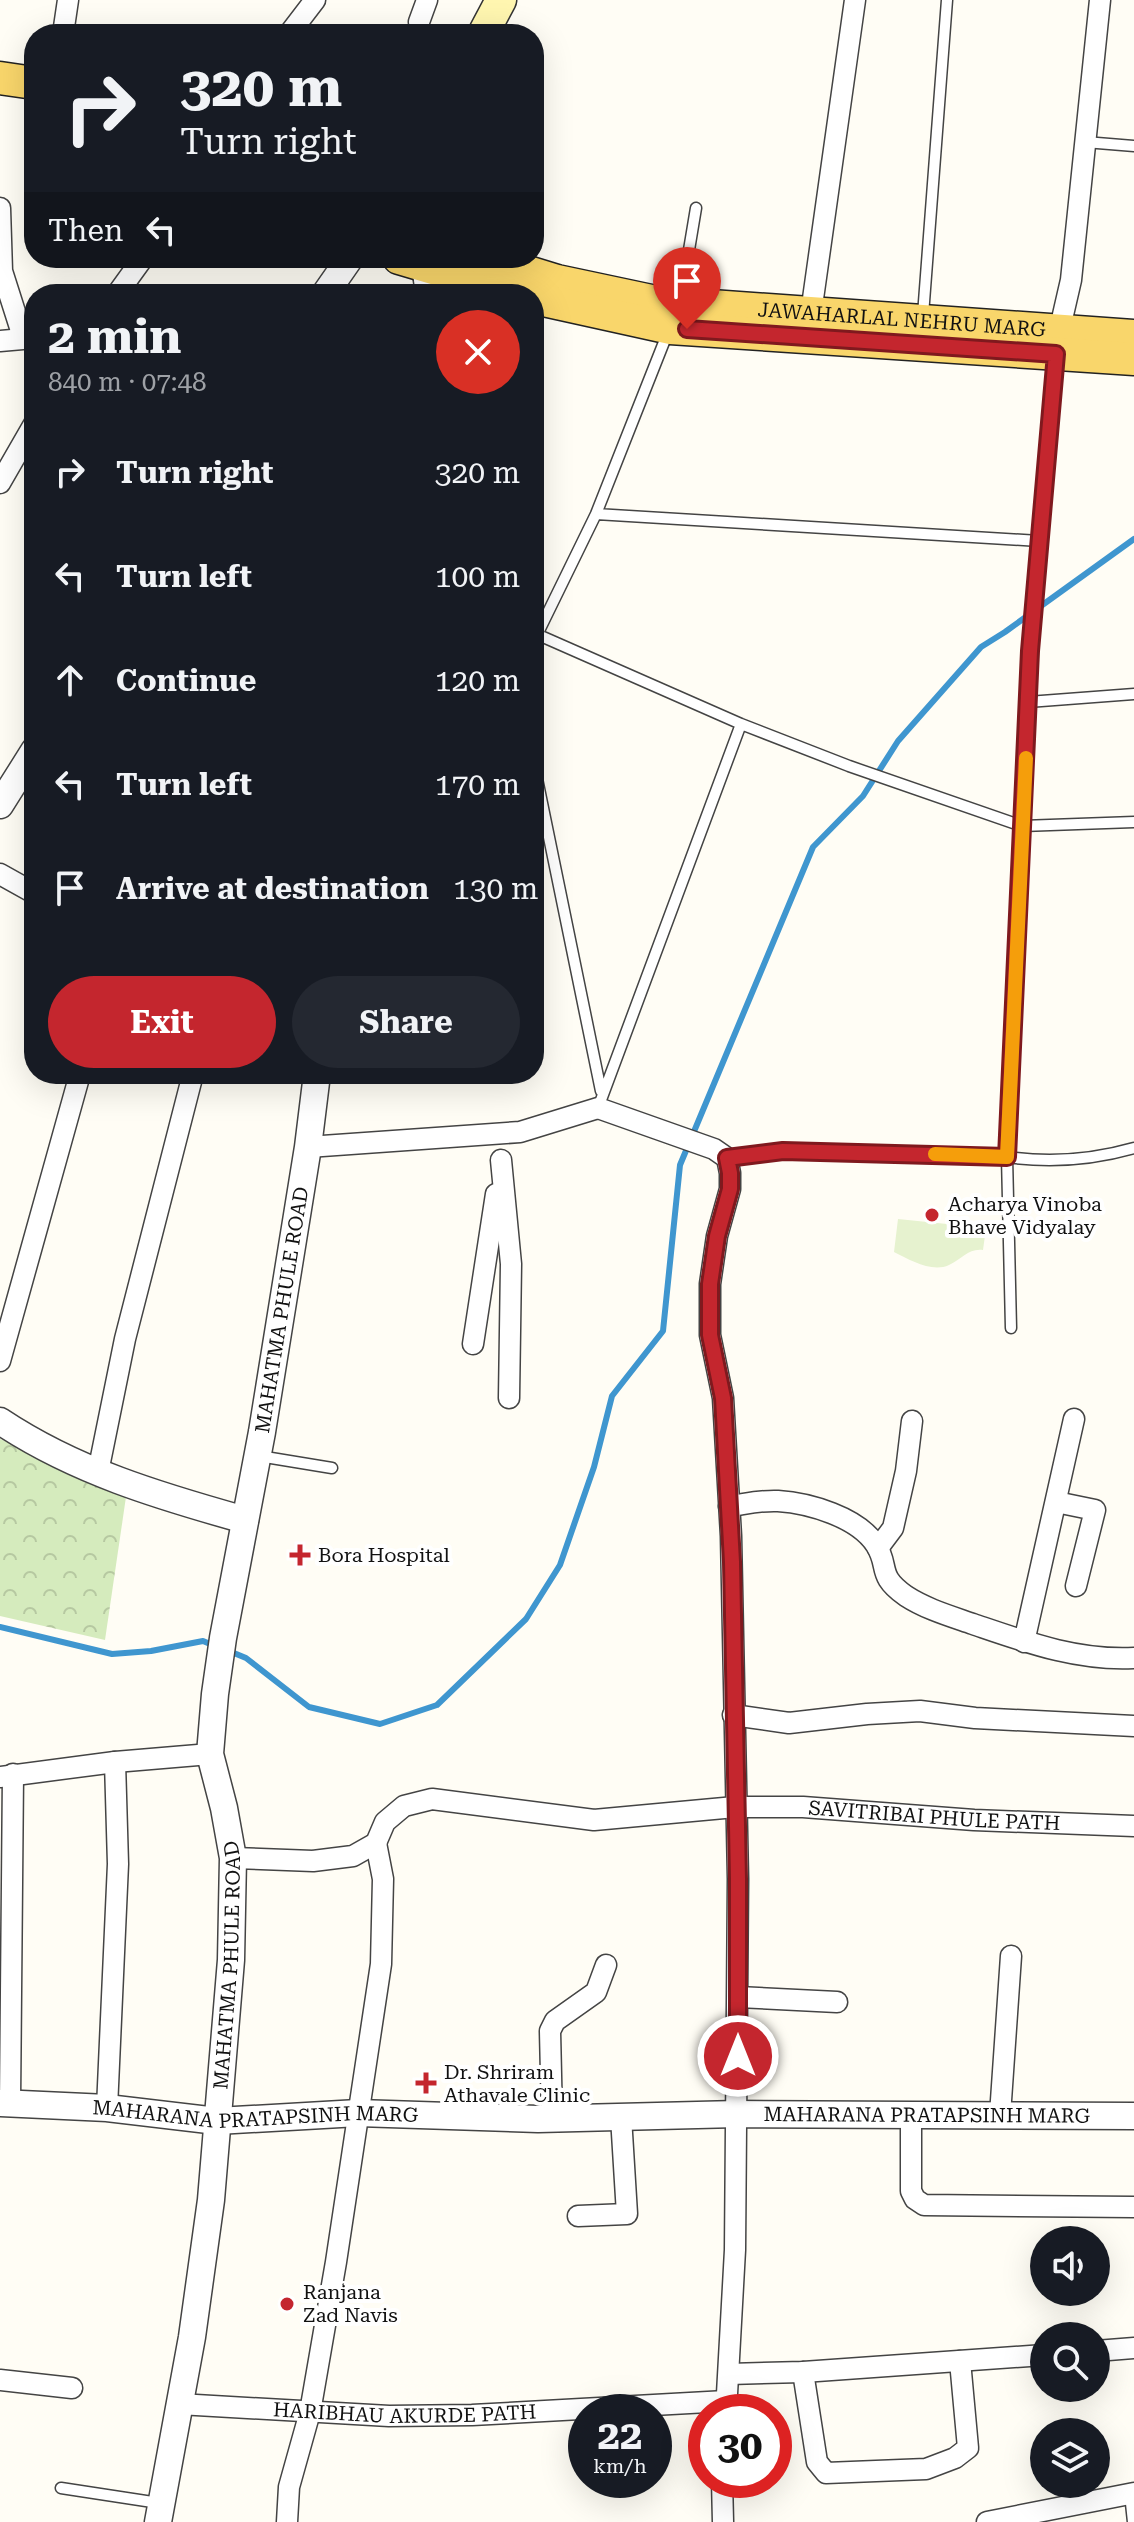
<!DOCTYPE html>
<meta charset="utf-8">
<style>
:root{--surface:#171b24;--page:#242831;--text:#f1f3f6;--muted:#9ea1a6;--accent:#c4262e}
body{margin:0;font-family:"Roboto Serif",serif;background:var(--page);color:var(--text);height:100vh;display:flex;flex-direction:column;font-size:30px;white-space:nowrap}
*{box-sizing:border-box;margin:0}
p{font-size:26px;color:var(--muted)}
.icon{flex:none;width:44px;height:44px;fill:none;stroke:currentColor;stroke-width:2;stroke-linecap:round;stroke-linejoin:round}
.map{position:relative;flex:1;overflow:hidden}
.panel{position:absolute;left:24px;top:284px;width:520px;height:800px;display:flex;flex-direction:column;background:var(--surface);border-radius:32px;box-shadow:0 8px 32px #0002}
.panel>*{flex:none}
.hud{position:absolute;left:24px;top:24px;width:520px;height:244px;border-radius:32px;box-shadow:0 8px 32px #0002;background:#171b24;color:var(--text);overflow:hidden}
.fabs{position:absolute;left:1030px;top:2226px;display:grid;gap:16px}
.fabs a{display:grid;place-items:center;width:80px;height:80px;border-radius:50%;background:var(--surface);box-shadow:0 8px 32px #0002;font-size:40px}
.speed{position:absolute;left:568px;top:2394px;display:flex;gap:16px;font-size:40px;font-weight:700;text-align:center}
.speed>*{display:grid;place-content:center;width:104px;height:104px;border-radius:50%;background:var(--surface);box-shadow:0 8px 32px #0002;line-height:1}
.speed small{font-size:20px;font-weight:400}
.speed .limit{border:12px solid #d22;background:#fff;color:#111}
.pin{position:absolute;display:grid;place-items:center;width:68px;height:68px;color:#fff;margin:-82px -34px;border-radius:50% 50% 50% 0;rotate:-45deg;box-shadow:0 0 8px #0007}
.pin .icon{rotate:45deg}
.me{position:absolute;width:88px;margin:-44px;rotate:0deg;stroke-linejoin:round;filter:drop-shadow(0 0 6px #0008)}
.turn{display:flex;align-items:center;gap:28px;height:168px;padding:0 24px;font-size:36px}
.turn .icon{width:104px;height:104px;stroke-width:2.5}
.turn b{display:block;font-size:56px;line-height:68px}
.then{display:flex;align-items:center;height:76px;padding:0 24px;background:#0003;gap:16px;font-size:30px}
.round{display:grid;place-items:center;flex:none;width:84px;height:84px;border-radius:42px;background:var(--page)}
.overview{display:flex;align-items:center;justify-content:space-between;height:136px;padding:0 24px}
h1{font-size:48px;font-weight:700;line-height:60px}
.primary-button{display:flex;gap:16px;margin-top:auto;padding:16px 24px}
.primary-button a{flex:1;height:92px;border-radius:48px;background:var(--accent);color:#fff;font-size:32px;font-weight:700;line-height:92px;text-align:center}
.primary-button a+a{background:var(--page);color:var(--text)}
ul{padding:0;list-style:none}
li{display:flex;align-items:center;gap:24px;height:104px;padding:0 24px}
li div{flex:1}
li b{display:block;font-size:30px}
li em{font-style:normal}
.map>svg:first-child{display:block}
</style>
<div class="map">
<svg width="1134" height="2522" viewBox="0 0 1134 2522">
<defs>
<pattern id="park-crowns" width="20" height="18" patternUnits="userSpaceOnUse" patternTransform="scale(2)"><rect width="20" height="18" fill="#d5ebbd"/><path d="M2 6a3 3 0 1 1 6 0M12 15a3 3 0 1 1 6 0" fill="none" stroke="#b6c8a1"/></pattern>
</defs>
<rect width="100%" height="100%" fill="#fffdf5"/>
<path fill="url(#park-crowns)" d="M0 1439 127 1490 105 1640 0 1616Z"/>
<path fill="#e6f2cf" d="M898 1219 986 1228 983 1250C969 1248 962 1259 949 1265 932 1273 910 1260 894 1252Z"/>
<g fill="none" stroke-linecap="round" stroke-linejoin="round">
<path stroke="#3f96cf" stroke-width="6" d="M0 1627 112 1654 151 1651 203 1641 215 1646
M229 1651 246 1658 309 1707 380 1724 437 1705 526 1619 560 1565 594 1467 612 1396 663 1331 680 1165 813 847 863 796 898 741 981 647 1005 632 1134 539"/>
<defs>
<path id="service" d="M1085 142 1134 146
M681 298 696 208
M923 315 947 0
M596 514 1039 541
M534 633 741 724 849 766 1022 826 1134 822
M534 641 596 514 668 332
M1028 702 1134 694
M534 764 601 1091
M598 1108 741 724
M727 1158 783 1151 1007 1157C1050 1163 1092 1160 1134 1148
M1011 1328 1007 1157 1019 884 1030 651 1055 356
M259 1456 332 1468
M61 2488 159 2503
M1130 2494 1133 2522"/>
<g id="minor">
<path d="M419 22 427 0"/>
<path d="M63 34 68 0"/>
<path d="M289 34 315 0"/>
<path d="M0 208 2 271 23 337"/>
<path d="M117 294 143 258"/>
<path d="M811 313 855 0"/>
<path d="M0 341 34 338"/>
<path d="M1057 341 1071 280 1100 0"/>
<path d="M0 483 34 424"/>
<path d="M0 874 34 893"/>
<path d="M308 1147 520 1132 598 1108 714 1149 727 1158 730 1173V1189L717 1236 710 1284V1335L723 1398 731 1536 738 1879 735 2250 726 2412"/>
<path d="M501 1160 511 1264 509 1398"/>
<path d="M473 1344 496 1194"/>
<path d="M0 1361 80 1074"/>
<path d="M98 1472 125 1339 193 1074"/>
<path d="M1056 1502 1095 1510 1076 1586"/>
<path d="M729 1506C745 1504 762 1500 778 1501 809 1503 858 1517 876 1545 890 1567 876 1575 906 1596 926 1609 950 1616 973 1624 1026 1642 1077 1661 1134 1658"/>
<path d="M878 1548 893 1528 906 1471 912 1421"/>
<path d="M1024 1642 1074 1419"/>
<path d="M733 1715 789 1723 867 1714 920 1711 975 1718 1134 1726"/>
<path d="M0 1777 115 1762 210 1754"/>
<path id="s1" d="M233 1858 313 1861 353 1856 376 1843 385 1822 404 1806 432 1799 594 1820 735 1807H803L974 1820 1134 1826"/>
<path d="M738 1997 837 2002"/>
<path d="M10 2102 13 1774"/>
<path d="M107 2108 118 1864 115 1762"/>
<path d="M911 2115V2191L915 2199 924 2205 1134 2207"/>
<path d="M1000 2115 1011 1956"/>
<path d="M552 2119 550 2031 555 2021 596 1992 606 1965"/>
<path d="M578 2216 627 2214 621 2117"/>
<path d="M1096 2351 1134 2348"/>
<path d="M803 2372 817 2462 826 2473 926 2469 955 2458 968 2448 960 2361"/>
<path d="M729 2374 803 2372 1044 2355"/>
<path d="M0 2380 72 2388"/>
<path id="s2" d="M179 2404 389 2416 472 2415 726 2401"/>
<path d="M722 2480 723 2522"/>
<path d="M287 2522 289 2487 310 2412 336 2262 381 1964 383 1879 376 1843"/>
<path d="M987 2522 1134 2493"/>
</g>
<g id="tertiary">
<path d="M428 258 425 266 429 294"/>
<path d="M325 294 350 258"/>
<path d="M0 805 34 751"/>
<path d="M0 1421C75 1471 159 1496 245 1520"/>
<path id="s3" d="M0 2103 107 2108 217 2121 358 2113 538 2119 737 2114 1134 2116"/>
<path id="s4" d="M158 2522 192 2337 211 2200 231 1960 233 1858 224 1808 210 1754 215 1694 223 1638 262 1432 308 1147 317 1074"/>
</g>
<path id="secondary" d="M483 34 501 0"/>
<g id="primary">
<path d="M0 78 34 83"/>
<path d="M399 258 521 294"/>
<path id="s5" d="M482 258 557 281 656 302 1134 336"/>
<path d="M534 298 670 328 1134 359"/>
</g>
</defs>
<use href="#service" stroke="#444" stroke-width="13"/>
<use href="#minor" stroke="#444" stroke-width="23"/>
<use href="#tertiary" stroke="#444" stroke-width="29"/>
<use href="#secondary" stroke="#333" stroke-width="33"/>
<use href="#primary" stroke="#222" stroke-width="35"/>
<use href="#service" stroke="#fff" stroke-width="10"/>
<use href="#minor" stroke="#fff" stroke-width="20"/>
<use href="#tertiary" stroke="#fff" stroke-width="26"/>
<use href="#secondary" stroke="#fff6b0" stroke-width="30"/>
<use href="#primary" stroke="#f9d66b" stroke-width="32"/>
</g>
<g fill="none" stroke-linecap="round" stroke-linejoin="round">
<defs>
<path id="route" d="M687 329 1056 354 1030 651 1007 1157 783 1151 727 1158 730 1173V1189L717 1236 710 1284V1335L723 1398 732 1562 738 1879V2056"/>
</defs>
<use href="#route" stroke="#7f191e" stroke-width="20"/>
<use href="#route" stroke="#c4262e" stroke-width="14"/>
<path stroke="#f59e0b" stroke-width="14" d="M935 1154 1007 1157 1026 758"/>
</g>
<g fill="#c4262e" stroke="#fff" stroke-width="3">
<circle cx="932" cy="1215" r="8"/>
<path d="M296 1543h8v8h8v8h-8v8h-8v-8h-8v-8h8z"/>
<path d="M422 2071h8v8h8v8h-8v8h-8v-8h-8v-8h8z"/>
<circle cx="287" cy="2304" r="8"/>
</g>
<g text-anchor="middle" stroke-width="8" stroke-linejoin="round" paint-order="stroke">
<g font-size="20" fill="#111" stroke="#fff">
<text dy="7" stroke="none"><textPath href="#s5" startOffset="426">JAWAHARLAL NEHRU MARG</textPath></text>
<text dy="7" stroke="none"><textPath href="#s4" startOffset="1226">MAHATMA PHULE ROAD</textPath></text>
<text dy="7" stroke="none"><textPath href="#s1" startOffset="728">SAVITRIBAI PHULE PATH</textPath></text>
<text dy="7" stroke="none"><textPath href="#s4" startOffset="562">MAHATMA PHULE ROAD</textPath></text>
<text dy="7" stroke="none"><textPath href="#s3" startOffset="256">MAHARANA PRATAPSINH MARG</textPath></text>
<text dy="7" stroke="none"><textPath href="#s3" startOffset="928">MAHARANA PRATAPSINH MARG</textPath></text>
<text dy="7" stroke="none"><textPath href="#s2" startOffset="226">HARIBHAU AKURDE PATH</textPath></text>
</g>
<g font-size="20" fill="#111" stroke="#fff" text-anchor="start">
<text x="948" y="1211">Acharya Vinoba<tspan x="948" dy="23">Bhave Vidyalay</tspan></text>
<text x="318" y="1562">Bora Hospital</text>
<text x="444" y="2079">Dr. Shriram<tspan x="444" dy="23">Athavale Clinic</tspan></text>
<text x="303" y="2299">Ranjana<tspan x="303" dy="23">Zad Navis</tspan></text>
</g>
</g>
</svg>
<div class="fabs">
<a><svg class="icon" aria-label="sound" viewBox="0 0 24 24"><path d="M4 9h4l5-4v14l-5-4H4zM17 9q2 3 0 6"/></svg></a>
<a><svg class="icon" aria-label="search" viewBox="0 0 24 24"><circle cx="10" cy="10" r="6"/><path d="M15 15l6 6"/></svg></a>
<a><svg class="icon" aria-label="layers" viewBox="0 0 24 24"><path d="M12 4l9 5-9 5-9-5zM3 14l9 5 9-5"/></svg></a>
</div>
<div class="speed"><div>22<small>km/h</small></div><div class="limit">30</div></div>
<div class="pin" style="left:687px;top:329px;background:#d93025"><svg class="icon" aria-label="arrive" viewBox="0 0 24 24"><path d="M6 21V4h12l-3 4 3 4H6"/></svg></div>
<svg class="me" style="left:738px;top:2056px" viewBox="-20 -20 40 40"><circle r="17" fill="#c4262e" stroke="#fff" stroke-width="3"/><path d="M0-11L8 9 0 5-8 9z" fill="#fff"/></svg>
<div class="hud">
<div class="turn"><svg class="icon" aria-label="right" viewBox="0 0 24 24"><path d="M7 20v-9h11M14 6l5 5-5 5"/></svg><div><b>320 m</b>Turn right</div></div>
<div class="then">Then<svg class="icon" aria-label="left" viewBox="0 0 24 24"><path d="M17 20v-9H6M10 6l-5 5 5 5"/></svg></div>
</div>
<section class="panel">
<div class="overview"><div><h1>2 min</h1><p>840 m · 07:48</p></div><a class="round" style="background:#d93025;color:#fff"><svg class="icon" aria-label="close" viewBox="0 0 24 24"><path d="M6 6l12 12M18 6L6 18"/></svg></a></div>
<ul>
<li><svg class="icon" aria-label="right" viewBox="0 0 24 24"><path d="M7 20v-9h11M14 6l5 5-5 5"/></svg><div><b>Turn right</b></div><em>320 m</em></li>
<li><svg class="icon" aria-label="left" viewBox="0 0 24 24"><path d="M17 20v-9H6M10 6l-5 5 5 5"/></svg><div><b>Turn left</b></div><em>100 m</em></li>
<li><svg class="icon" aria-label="ahead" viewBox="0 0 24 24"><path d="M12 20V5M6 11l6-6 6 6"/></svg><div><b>Continue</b></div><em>120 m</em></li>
<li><svg class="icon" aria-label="left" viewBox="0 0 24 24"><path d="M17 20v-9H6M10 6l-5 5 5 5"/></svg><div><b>Turn left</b></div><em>170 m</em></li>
<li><svg class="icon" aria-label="arrive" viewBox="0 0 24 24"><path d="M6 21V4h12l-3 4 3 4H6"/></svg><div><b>Arrive at destination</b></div><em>130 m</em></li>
</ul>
<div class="primary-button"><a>Exit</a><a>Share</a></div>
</section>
</div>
